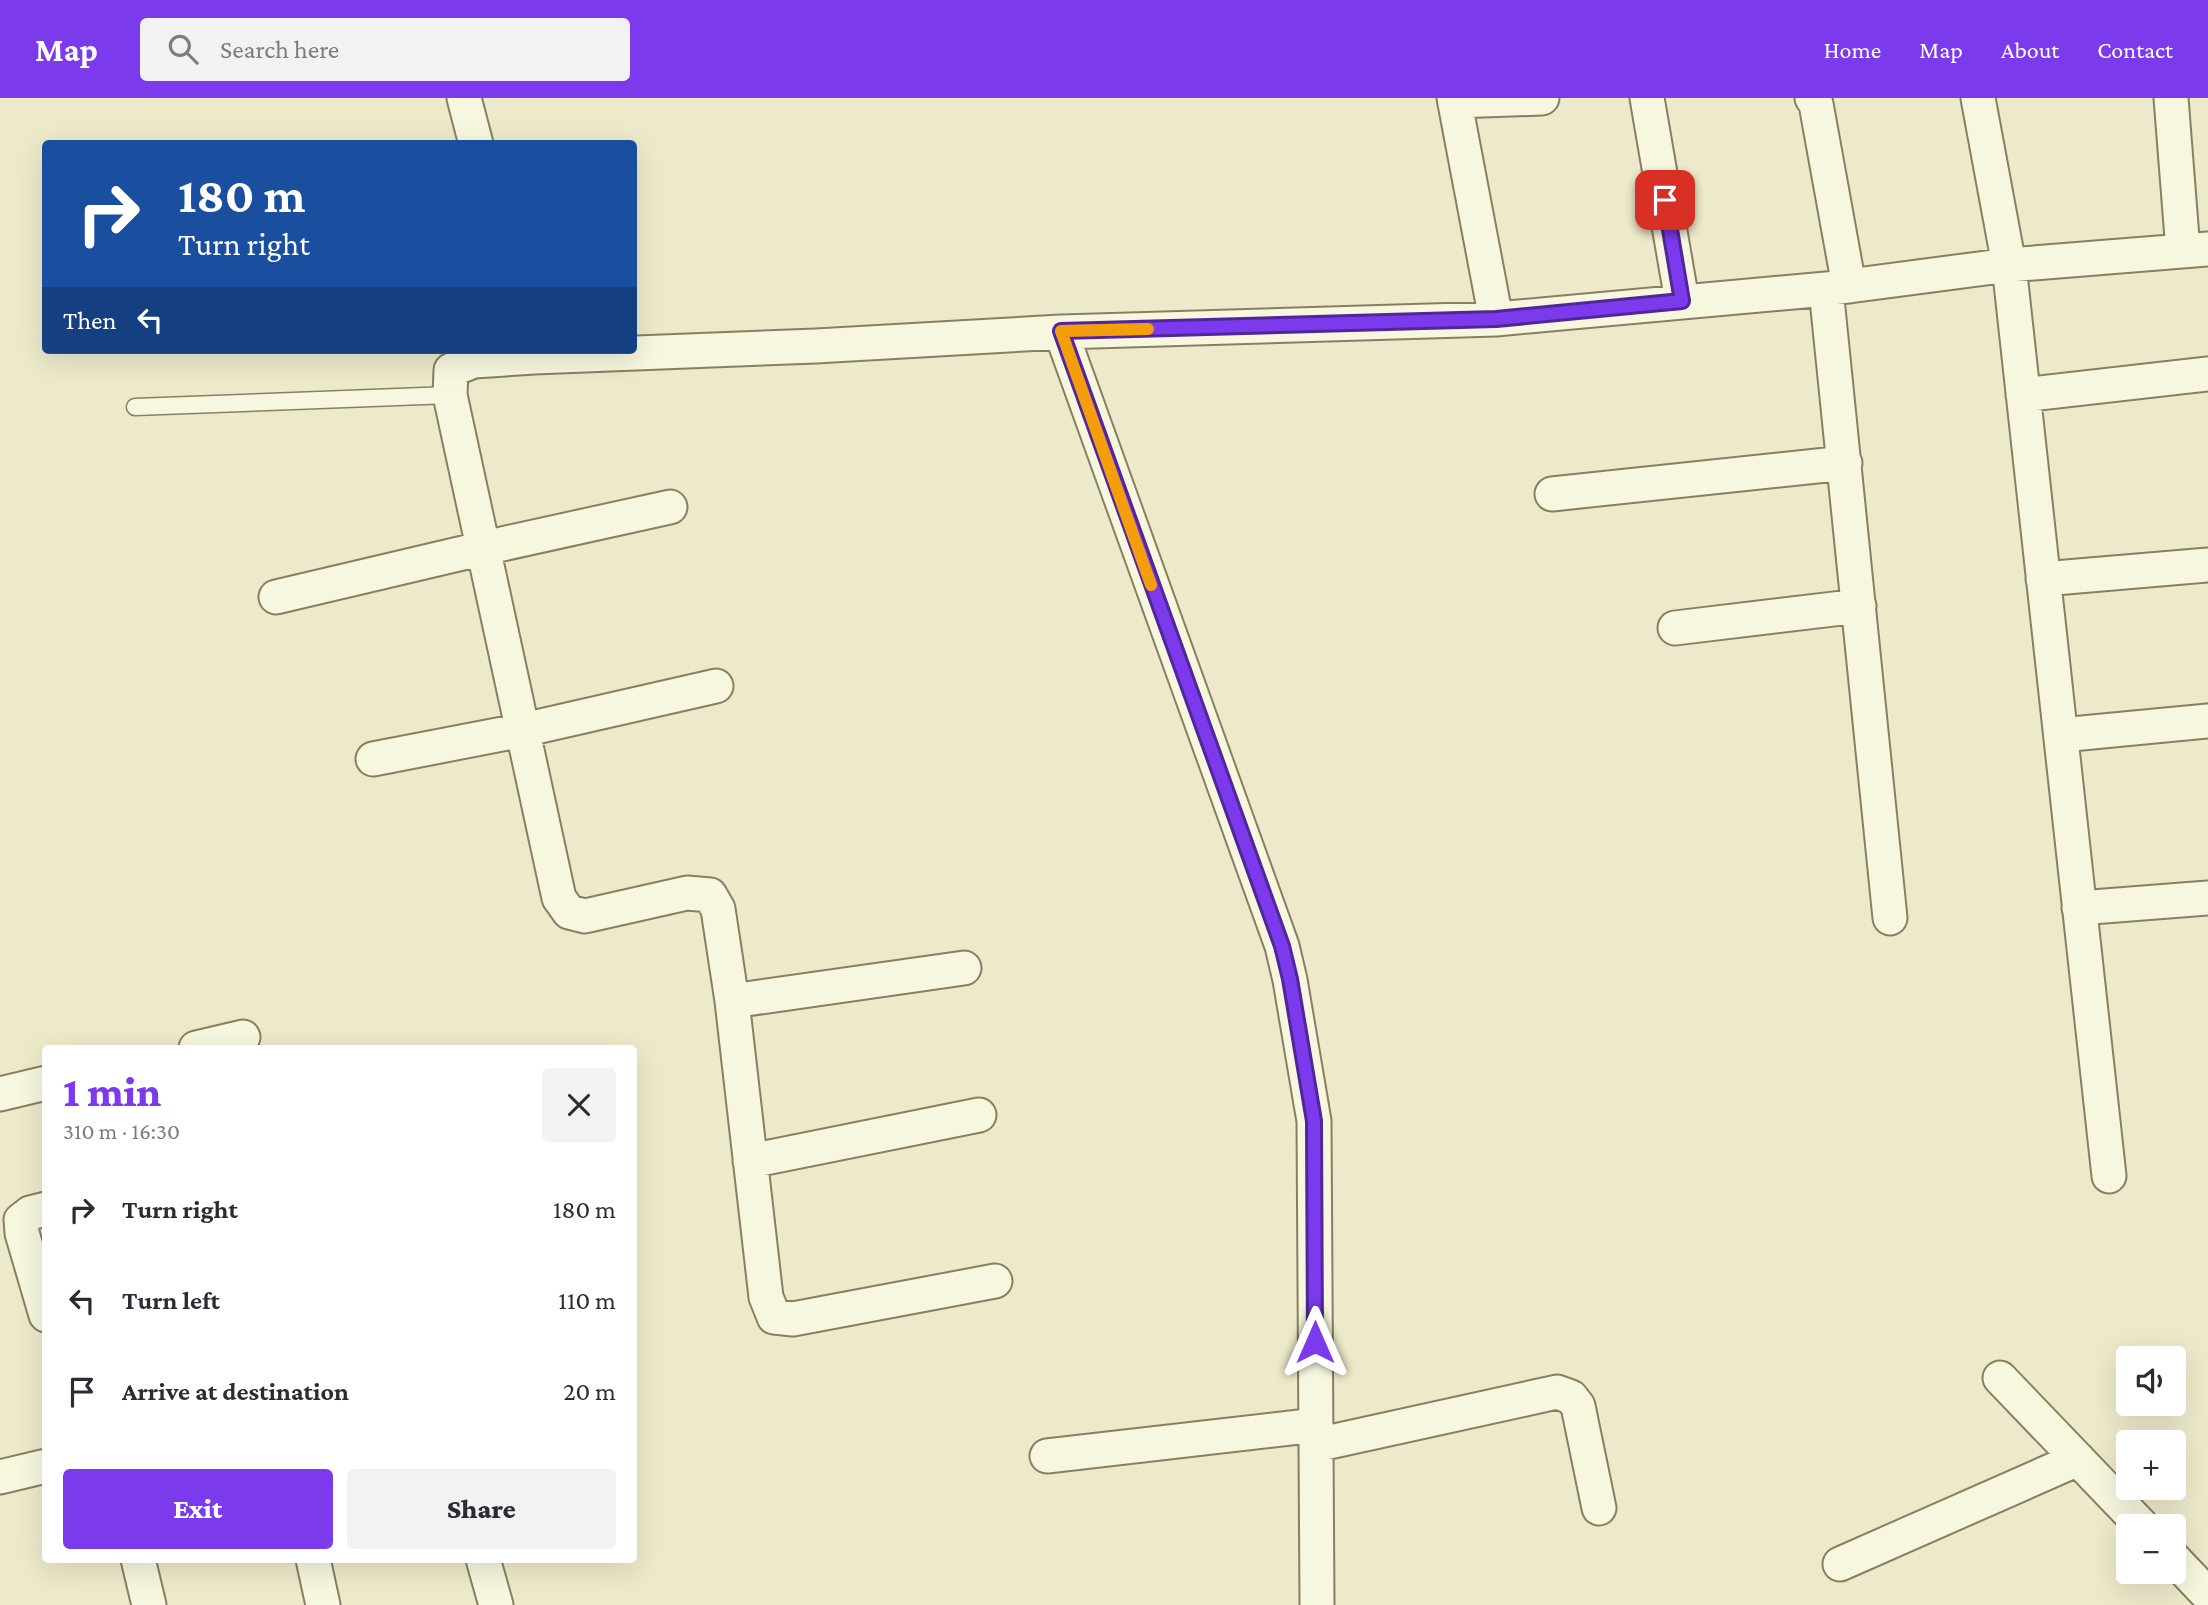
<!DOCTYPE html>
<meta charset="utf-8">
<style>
:root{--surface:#fff;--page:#f2f2f3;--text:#2b2b33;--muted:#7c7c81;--accent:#7c3aed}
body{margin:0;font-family:"Crimson Pro",serif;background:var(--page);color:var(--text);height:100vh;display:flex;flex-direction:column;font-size:26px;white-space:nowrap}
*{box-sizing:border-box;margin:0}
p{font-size:23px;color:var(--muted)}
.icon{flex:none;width:38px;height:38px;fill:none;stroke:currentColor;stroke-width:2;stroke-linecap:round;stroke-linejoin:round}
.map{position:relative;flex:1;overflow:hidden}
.drawer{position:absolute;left:42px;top:947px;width:595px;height:518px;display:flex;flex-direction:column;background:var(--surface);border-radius:7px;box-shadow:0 7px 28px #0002}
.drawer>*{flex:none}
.banner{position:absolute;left:42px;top:42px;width:595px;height:214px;border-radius:7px;box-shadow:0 7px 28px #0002;background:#1a4fa0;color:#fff;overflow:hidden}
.tools{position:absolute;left:2116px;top:1248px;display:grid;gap:14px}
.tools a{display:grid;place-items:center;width:70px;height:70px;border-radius:7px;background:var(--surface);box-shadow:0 7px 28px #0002;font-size:35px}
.pin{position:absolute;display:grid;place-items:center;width:60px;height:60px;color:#fff;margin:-30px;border-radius:14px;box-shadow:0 4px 10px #0006}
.me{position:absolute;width:77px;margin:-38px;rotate:0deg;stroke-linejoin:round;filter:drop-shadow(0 0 5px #0008)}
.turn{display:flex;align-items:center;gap:24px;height:147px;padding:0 21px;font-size:32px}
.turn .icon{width:91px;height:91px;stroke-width:2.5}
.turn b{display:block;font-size:49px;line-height:60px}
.then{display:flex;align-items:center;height:66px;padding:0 21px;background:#0003;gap:14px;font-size:26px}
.round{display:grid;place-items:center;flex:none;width:74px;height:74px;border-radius:7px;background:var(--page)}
.overview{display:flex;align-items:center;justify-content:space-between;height:119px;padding:0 21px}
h1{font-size:42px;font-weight:800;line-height:52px;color:var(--accent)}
.cta{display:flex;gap:14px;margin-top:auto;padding:14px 21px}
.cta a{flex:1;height:80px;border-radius:7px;background:var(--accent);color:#fff;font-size:28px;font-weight:800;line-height:80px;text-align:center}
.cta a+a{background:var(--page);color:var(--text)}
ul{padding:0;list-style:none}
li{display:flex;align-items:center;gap:21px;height:91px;padding:0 21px}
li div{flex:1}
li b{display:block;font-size:26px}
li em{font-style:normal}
header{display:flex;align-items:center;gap:42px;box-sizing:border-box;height:98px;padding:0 35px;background:var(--accent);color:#fff}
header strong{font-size:33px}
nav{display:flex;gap:38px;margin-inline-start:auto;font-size:24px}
.search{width:490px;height:63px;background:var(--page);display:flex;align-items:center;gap:18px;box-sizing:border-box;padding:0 24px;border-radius:7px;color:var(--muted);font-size:26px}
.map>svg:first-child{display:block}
</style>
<header>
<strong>Map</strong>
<div class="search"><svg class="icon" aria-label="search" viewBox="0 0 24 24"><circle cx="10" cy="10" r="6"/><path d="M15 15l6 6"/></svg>Search here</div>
<nav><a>Home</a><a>Map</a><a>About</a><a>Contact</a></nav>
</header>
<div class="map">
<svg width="2208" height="1507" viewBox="0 0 2208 1507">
<rect width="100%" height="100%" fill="#edeacb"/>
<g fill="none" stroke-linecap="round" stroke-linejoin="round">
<defs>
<path id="lane" d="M135 309 450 297"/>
<path id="street" d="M464 0 476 46
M1454 0 1496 221
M1647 0 1682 203
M1812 0 1816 6 1849 188
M1978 0 2009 167 2109 1078
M2171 0 2183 153
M1455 3 1542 0
M1826 191 1890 820
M1061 234 1282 848 1290 882 1314 1023 1317 1507
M2023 297 2208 276
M1552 396 1845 365
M2043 481 2208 467
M276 499 484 450 670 409
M1675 530 1859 508
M2061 637 2208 623
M373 661 523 632 716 588
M2079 810 2208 800
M732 903 964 870
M196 950 243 939
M0 996 46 985
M750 1063 979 1017
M46 1111 30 1115 21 1122 22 1135 46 1217
M995 1183 793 1221 774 1219 766 1199 732 903 718 811 710 797 687 795 585 818 569 814 559 800 450 297 451 272 474 263 534 259 816 248 1061 234 1496 221 1826 191 2009 167 2208 151
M2000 1280 2142 1428
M1316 1347 1557 1294 1571 1299 1578 1308 1599 1410
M1047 1358 1316 1327
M0 1379 46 1368
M138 1461 149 1507
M313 1461 323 1507
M483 1461 496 1507
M2174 1461 2208 1497
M1840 1466 2078 1361"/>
</defs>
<use href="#lane" stroke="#897f60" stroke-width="19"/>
<use href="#street" stroke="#897f60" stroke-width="37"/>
<use href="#lane" stroke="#f7f6de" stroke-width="16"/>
<use href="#street" stroke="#f7f6de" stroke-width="33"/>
</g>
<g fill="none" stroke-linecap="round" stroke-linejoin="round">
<defs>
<path id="route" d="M1315 1244 1314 1023 1290 881 1282 848 1061 233 1496 221 1682 203 1665 102"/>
</defs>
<use href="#route" stroke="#51269a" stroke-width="18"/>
<use href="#route" stroke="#7c3aed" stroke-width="12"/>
<path stroke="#f59e0b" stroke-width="12" d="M1148 231 1061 233 1151 487"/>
</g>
</svg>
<div class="tools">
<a><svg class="icon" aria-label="sound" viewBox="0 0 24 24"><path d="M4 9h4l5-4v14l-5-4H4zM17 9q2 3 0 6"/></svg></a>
<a>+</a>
<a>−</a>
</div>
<div class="pin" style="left:1665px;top:102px;background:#d93025"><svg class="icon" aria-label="arrive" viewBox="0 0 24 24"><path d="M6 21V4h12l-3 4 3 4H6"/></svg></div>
<svg class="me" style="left:1315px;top:1244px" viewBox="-20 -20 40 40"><path d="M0-17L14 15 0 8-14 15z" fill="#7c3aed" stroke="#fff" stroke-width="4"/></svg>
<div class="banner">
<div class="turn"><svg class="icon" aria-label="right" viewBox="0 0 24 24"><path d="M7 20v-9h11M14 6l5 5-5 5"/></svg><div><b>180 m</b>Turn right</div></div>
<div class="then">Then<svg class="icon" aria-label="left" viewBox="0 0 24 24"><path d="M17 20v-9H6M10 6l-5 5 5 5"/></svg></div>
</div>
<section class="drawer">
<div class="overview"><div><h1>1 min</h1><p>310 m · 16:30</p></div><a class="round"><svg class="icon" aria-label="close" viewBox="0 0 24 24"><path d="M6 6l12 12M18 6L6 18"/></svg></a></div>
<ul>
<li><svg class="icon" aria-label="right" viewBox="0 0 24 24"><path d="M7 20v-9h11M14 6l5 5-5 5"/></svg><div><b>Turn right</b></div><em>180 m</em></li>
<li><svg class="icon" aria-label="left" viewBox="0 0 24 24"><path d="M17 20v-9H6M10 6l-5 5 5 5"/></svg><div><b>Turn left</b></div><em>110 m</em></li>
<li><svg class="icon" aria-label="arrive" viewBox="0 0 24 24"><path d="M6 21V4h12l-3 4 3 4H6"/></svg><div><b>Arrive at destination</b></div><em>20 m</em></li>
</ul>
<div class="cta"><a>Exit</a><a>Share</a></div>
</section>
</div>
